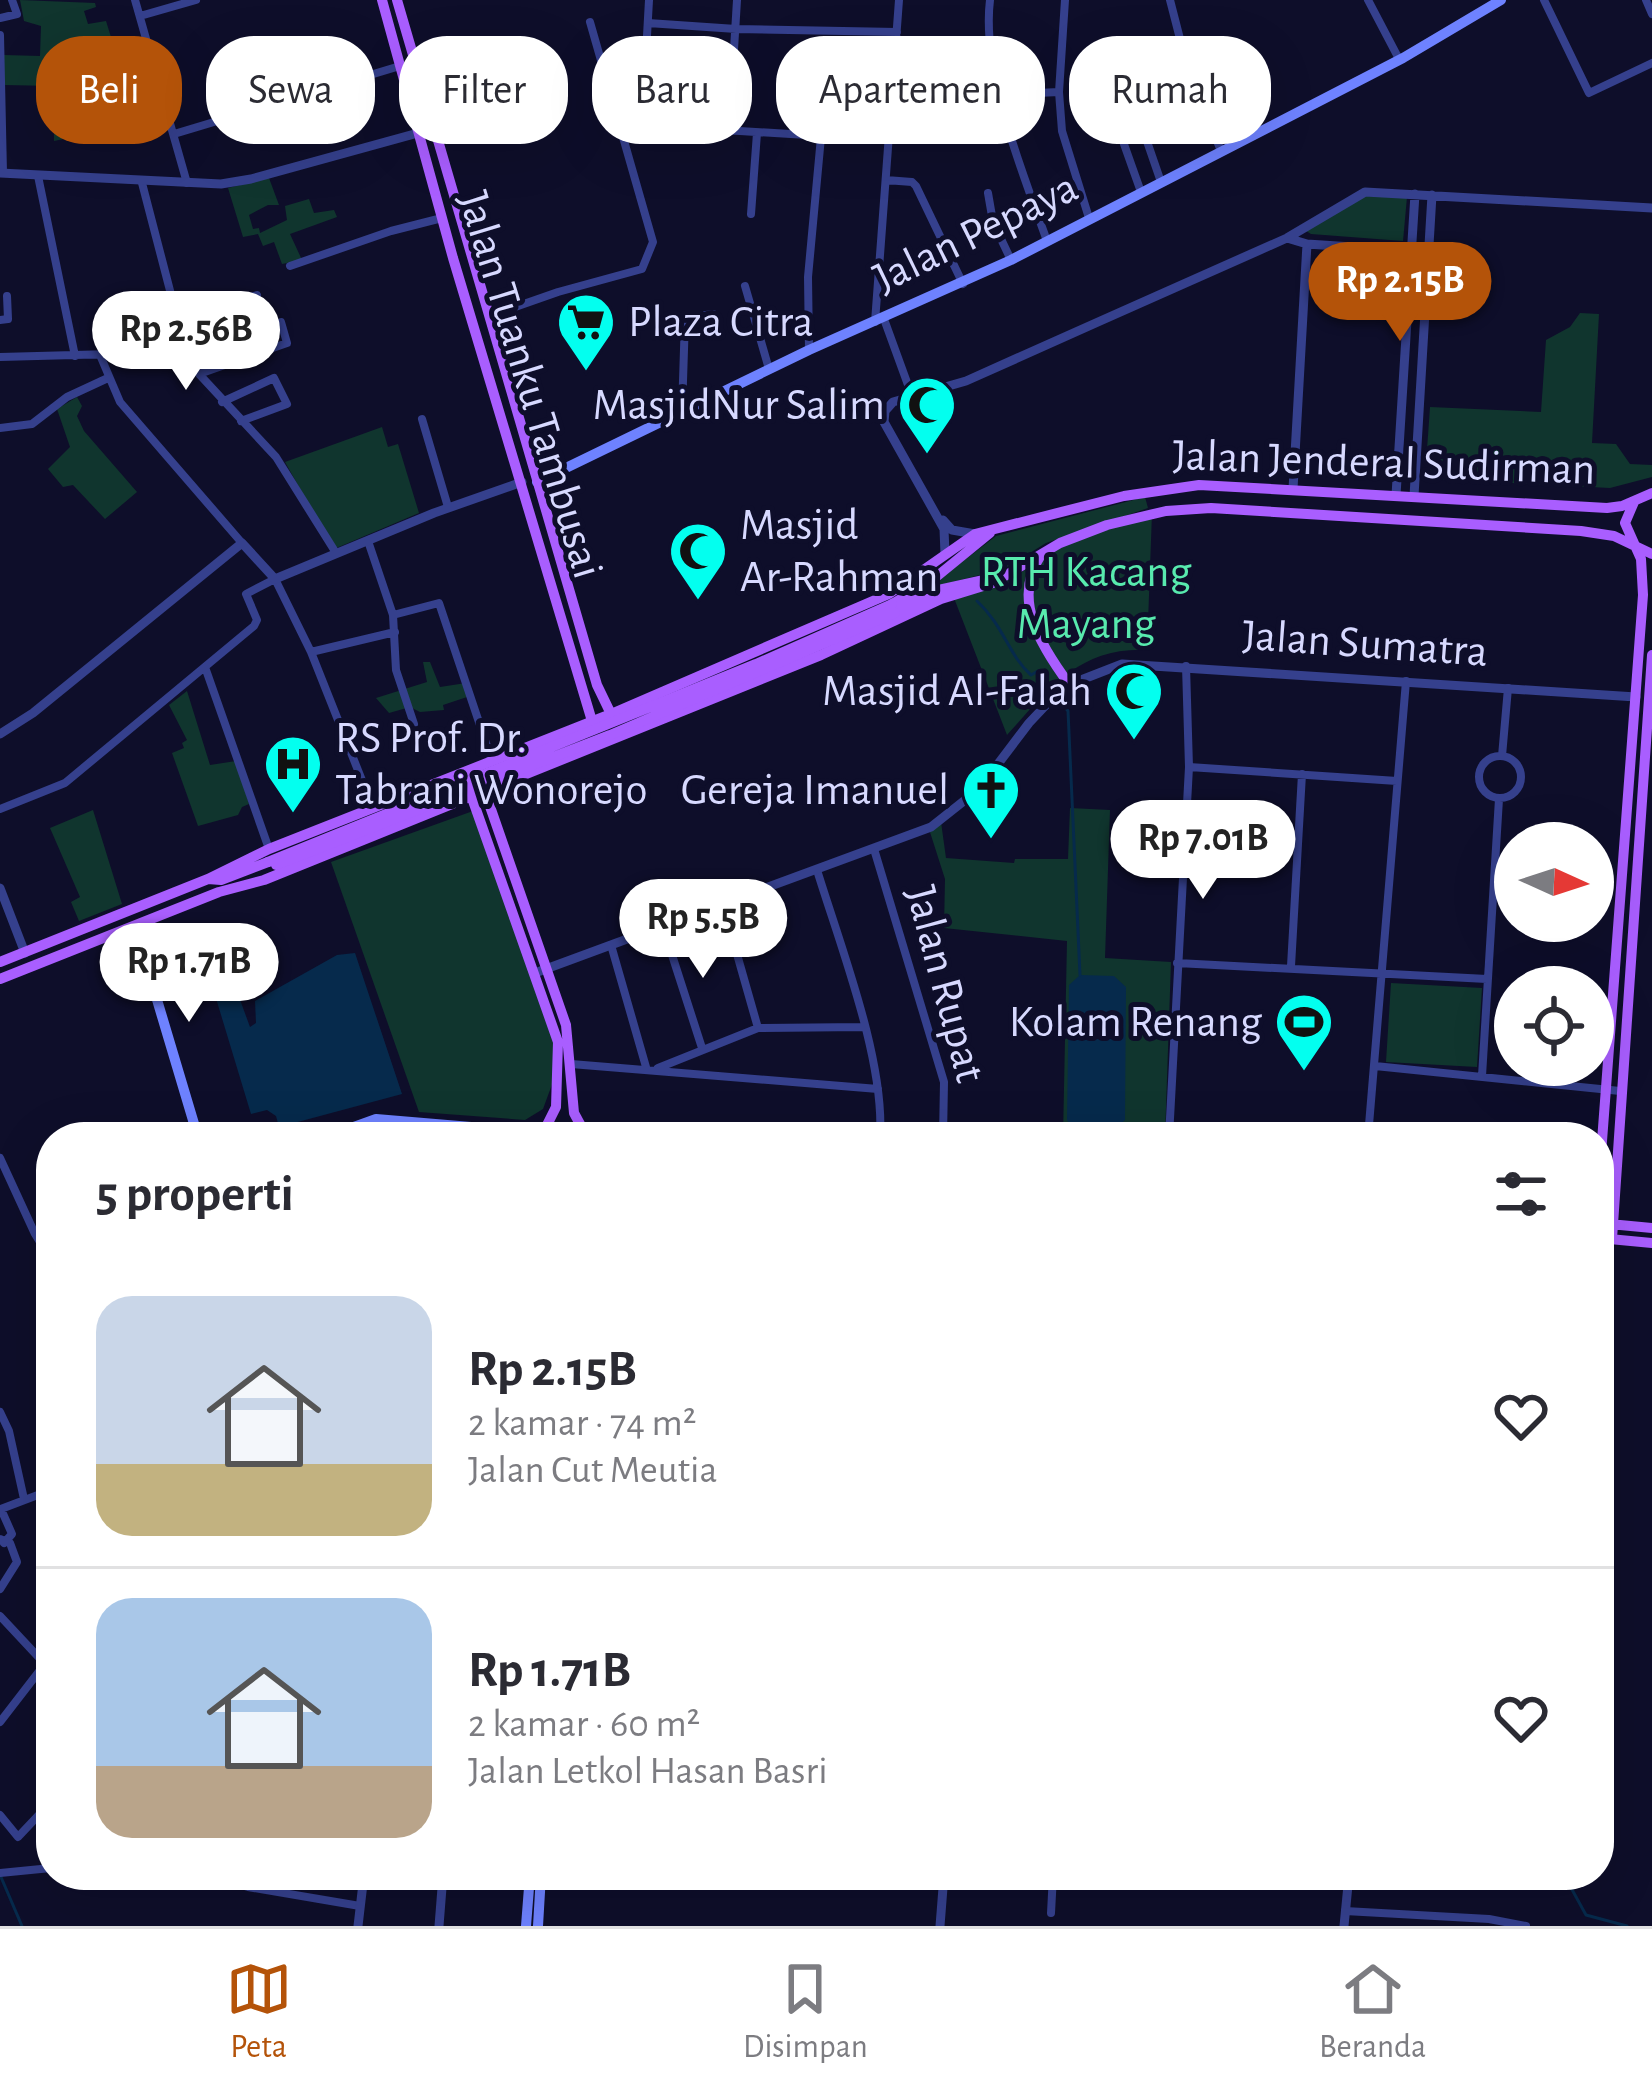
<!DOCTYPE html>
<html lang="id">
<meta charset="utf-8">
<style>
:root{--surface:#fff;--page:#f7f7f7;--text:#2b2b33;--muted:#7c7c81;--line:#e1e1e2;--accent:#b45309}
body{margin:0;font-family:"Alegreya Sans",sans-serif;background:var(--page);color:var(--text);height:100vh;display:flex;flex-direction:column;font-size:45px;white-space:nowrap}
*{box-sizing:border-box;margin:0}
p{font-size:39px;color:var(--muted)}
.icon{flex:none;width:66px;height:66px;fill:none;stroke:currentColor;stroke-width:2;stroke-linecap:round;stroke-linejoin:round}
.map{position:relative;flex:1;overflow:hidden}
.panel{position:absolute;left:36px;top:1122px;width:1578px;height:768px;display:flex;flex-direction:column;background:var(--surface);border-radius:48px;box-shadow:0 12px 48px #0002}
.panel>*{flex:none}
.guide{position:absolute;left:36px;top:36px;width:1581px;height:108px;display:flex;gap:24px}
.needle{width:78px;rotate:93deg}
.fabs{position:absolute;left:1494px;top:822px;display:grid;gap:24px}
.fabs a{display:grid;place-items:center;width:120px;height:120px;border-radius:50%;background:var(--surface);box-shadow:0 12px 48px #0002;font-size:60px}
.price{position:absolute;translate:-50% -102px;padding:0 27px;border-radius:42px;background:#fff;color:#222;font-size:39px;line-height:78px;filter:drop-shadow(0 3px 6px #0008)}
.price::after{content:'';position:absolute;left:50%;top:72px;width:36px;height:27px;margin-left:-18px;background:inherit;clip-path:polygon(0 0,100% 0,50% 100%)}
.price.active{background:var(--accent);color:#fff}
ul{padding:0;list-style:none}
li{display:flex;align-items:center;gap:36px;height:300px;padding:0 60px}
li+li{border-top:3px solid var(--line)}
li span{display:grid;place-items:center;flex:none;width:336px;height:240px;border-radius:36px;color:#555}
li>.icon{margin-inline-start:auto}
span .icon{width:144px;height:144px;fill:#fffc;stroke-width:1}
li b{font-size:51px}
h2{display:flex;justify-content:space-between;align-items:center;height:144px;padding:0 60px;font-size:51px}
.pill{padding:0 42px;border-radius:48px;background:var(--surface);box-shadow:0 12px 48px #0002;font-size:42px;line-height:108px}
.pill.active{background:var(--accent);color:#fff}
.dock{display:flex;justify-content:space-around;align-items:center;height:168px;border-top:3px solid var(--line);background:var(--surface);font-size:33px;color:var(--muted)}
.dock a{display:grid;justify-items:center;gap:6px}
.dock .active{color:var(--accent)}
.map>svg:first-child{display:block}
.green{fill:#10352e}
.water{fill:#062a4c}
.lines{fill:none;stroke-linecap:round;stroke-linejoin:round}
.stream{stroke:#062a4c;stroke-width:3}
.minor{stroke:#35408d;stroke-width:8}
.tertiary{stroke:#35408d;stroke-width:9}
.secondary{stroke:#6e82ff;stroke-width:10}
.primary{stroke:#a95eff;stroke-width:10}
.primary-bridge{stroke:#a95eff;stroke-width:10}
.labels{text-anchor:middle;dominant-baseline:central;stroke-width:10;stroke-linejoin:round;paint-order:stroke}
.street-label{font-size:45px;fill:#d7d9ff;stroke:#0e0e2a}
.poi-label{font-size:45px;fill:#d7d9ff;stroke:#0e0e2a;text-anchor:end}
.park-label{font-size:45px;fill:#58eaae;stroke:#0e0e2a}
</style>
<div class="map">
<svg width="1652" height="1926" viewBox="0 0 1652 1926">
<rect width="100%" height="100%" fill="#0e0e2a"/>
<path class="green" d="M20,0L95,3L96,7L84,11L88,24L106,21L116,53L93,55L96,76L89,77L91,92L125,93L129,109L163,108L165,121L132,122L134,135L118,139L113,110L95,109V115L63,117L64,139L54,141V86L4,85V55L40,56L41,26L24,21Z
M269,178L279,205H268L249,215L253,229L259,228L260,233L287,220L285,206L309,199L314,213L334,210L337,217L290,234L302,260L282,264L274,242L263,246L258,234L243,237L228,188Z
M1365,194L1407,197L1403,241L1311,234L1303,229Z
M1580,313L1599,314L1592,443L1616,444L1630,464L1652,465V477L1610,488L1437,479L1426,464L1430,407L1541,412L1546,340L1570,327Z
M77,397L82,406L77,416L84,431L137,492L105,519L73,485L63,487L48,469L70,447L57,409Z
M382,427L388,447L398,444L419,513L334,549L285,462Z
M1145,497L1148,508L1046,543L1004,569L928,588L996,536Z
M1152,513L1147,650C1079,647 1049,689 1007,735L954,598L1022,572L1063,542Z
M423,662H430L440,687L466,683L470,696L443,705L444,710L420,712L410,707L389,713L376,698L427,682Z
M187,691L210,765L236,761L249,804L242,807L238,815L198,826L172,753L184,748L182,743L187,740L169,705Z
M1070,808L1110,810L1105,958L1171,962L1165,1137H1063L1067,941L944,928L945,879L929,829L941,822L946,858L1014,863L1015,859H1068Z
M93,810L122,904L79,921L71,902L80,897L50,828Z
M473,811L553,1038L554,1079L543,1109L525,1120L419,1112L331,862Z
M1391,983L1482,988L1477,1067L1386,1062Z"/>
<path class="water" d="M212,923L250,1027L256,1023L255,1001L337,955L355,953L402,1094L279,1127L276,1116L267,1110L251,1114L195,929Z
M1080,975L1114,976L1126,987L1125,1120L1111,1133L1076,1134L1067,1120L1069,985Z"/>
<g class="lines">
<path class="stream" d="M977,601C1004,626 1009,656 1031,675L1038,671L1051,689
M1061,702L1068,711L1080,975
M1564,1875L1586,1915L1627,1926
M1,1877L22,1926"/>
<path class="minor" d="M135,0L187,183
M990,0C981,72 1023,173 1047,241
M1065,0L1059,92L1062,131L1089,218
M1170,0L1186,62L1221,151
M1368,0L1399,59
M1544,0L1589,93L1652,63
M1646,0L1652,14
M140,16L196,0
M0,18L17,14L12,0
M648,23L736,29L897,32
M0,35L3,173
M1037,93L1059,92
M1131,95L1161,182
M642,125L649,0
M622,130L642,125L889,140
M1119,130L1141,192
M729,131L737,0
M174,134L400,66
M38,176L75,356
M886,180L912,182L916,186L963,284
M142,183L186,352L199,374L276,457L336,553
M988,193L993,222L1011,260
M751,214L757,133
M290,266L391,231L442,218
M745,286L769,369
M489,316L558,292L642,269L653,242L590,22
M884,319L912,396
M0,320L8,319L7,296
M177,320L257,295
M875,322L899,0
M809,350L808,277L821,137
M100,355L120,402L242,543
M0,357L186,352
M199,374L287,343L281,322
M222,402L274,378L287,404L241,421
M682,412L685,318L713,314
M422,419L448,507
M0,428L32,424L67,397L108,378
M368,541L393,615L396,670L414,724
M393,615L439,603L492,761
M311,652L395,632
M205,667L269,849
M1479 777a21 21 0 1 1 42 0a21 21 0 1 1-42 0Z
M1502,756L1508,688
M1189,767L1397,781
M0,809L65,783L254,626L257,620L246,594L275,579L311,652L373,808
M874,849L944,1082L943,1137
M817,870C840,945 885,1060 880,1137
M723,905L758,1028
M663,927L702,1048
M611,945L646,1067
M1177,963L1487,979
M1291,966L1302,774
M571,1064L878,1089
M1375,1066L1620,1091
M658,1068L758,1028L863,1027
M1482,1076L1499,799
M107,1127L110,1137
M1169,1137L1189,767L1186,666
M1368,1137L1406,681
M0,1158L35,1234L51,1228
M35,1234L51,1260
M0,1412L9,1431L24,1499
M0,1539L10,1543L17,1562L0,1589
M4,1543L12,1534L1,1509L51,1490
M0,1616L44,1663
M0,1722L51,1656
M0,1815L18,1837L51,1802
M0,1873L51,1868
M196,1875C212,1885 230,1882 248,1887L360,1906
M1345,1911L1489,1919L1526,1926
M1051,1913L1053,1875"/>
<path class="tertiary" d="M0,173L221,184L251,179L418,133
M1287,238L1307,244L1428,252
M1293,489L1307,244
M1396,495L1415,194
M1414,496L1432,195
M943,520L952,530L975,534
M945,554L944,529L884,422L885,411L893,402L966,381L1098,322L1287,238L1365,192L1652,208
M0,734L33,713L242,543L275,579L434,513L522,482
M0,888L25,953
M535,973L931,827L979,789L1029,723L1063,687L1122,664L1636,697
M358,1926L364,1875
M439,1926L443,1875
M940,1926L944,1875
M1344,1926L1349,1875"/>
<path class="secondary" d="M537,482L809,350L1011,260L1403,58L1501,0
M135,926L198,1137
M350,1129L375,1137
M326,1137L376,1119L530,1132L546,1127
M526,1926L530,1875
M538,1926L541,1875"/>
<path class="primary" d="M382,0L453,258L592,721
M397,0L597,685L611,714
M1041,555C1011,599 1041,646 1069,684
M892,604L930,582L990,533
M895,613L934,591L993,578
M489,788L485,792L566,1025L574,1113L587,1137
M472,798L558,1042L556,1107L546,1127
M208,879L221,880L268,862
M0,962L208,879L269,849L611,714L889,594L975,534L1124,496L1199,485L1607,508L1622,506L1652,493
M0,979L219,892L264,880L821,655L941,599L993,583L1060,543L1107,525L1166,511L1211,508L1581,531L1614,536L1652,554
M1599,1181L1643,595L1641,559L1625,523L1634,502
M1599,1223L1652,1228
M1599,1238L1652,1243
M1612,1239L1652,655"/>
<path class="primary-bridge" d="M268,862L756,664L892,604
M276,865L610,735L895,613"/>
</g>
<defs>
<symbol id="supermarket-pin" viewBox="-11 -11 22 30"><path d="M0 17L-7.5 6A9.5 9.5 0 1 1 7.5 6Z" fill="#03ffef" stroke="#0e0e2a"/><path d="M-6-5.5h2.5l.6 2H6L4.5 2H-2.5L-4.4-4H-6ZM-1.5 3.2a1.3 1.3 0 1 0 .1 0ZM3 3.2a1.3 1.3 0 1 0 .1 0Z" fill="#111"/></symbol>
<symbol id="mosque-pin" viewBox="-11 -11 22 30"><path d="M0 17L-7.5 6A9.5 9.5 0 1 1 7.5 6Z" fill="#03ffef" stroke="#0e0e2a"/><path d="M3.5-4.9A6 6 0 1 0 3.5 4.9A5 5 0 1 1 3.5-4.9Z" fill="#111"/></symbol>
<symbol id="hospital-pin" viewBox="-11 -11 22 30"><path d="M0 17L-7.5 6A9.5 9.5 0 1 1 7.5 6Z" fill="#03ffef" stroke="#0e0e2a"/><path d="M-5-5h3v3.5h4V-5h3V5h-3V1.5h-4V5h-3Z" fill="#111"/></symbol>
<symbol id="church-pin" viewBox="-11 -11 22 30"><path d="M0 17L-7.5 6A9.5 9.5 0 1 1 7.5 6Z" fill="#03ffef" stroke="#0e0e2a"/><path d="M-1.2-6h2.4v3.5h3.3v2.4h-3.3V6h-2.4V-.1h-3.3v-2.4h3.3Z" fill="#111"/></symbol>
<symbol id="stadium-pin" viewBox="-11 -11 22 30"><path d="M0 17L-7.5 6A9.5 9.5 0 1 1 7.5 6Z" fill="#03ffef" stroke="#0e0e2a"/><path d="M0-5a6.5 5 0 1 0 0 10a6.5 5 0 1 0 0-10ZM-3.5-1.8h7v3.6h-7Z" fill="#111"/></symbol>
</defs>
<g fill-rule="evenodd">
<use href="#supermarket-pin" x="553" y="289" width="66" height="90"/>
<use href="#mosque-pin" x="894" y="372" width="66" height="90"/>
<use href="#mosque-pin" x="665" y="518" width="66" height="90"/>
<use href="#mosque-pin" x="1101" y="658" width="66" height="90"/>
<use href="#hospital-pin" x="260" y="731" width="66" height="90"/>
<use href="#church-pin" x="958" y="757" width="66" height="90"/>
<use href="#stadium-pin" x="1271" y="989" width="66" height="90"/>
</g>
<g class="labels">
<g class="street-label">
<text transform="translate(976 233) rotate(-26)">Jalan Pepaya</text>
<text transform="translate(530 385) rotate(73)">Jalan Tuanku Tambusai</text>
<text transform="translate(1384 463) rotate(2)">Jalan Jenderal Sudirman</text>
<text transform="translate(1365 644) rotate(4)">Jalan Sumatra</text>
<text transform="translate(945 984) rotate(75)">Jalan Rupat</text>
</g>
<g class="poi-label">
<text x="628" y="322" text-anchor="start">Plaza Citra</text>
<text x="885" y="405">MasjidNur Salim</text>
<text x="740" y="525" text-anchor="start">Masjid<tspan x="740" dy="52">Ar-Rahman</tspan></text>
<text x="1092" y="691">Masjid Al-Falah</text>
<text x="335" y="738" text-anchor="start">RS Prof. Dr.<tspan x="335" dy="52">Tabrani Wonorejo</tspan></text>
<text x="949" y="790">Gereja Imanuel</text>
<text x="1262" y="1022">Kolam Renang</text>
</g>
<g class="park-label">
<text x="1086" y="572">RTH Kacang<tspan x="1086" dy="52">Mayang</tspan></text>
</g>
</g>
</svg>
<div class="fabs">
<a><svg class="needle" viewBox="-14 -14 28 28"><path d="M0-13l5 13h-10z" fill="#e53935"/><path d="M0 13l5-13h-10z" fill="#7c7c81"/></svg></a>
<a><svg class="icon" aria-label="locate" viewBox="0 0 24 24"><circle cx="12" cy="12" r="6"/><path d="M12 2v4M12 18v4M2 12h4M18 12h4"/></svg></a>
</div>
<b class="price active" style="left:1400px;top:344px">Rp 2.15B</b>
<b class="price" style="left:186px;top:393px">Rp 2.56B</b>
<b class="price" style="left:1203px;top:902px">Rp 7.01B</b>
<b class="price" style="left:703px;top:981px">Rp 5.5B</b>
<b class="price" style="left:189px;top:1025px">Rp 1.71B</b>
<div class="guide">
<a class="pill active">Beli</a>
<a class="pill">Sewa</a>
<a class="pill">Filter</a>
<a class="pill">Baru</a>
<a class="pill">Apartemen</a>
<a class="pill">Rumah</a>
</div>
<section class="panel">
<h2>5 properti<svg class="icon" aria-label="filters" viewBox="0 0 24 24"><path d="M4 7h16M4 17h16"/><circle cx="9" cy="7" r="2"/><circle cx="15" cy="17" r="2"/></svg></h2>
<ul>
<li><span style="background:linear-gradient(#c9d6e8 70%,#c2b280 0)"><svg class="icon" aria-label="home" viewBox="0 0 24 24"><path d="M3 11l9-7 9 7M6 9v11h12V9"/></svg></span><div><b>Rp 2.15B</b><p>2 kamar · 74 m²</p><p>Jalan Cut Meutia</p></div><svg class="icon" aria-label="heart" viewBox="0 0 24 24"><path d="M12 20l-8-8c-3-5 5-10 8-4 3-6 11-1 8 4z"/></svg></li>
<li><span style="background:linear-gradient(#a9c7e8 70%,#b9a48a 0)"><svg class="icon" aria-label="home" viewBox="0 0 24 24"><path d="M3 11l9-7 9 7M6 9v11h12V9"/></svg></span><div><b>Rp 1.71B</b><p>2 kamar · 60 m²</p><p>Jalan Letkol Hasan Basri</p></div><svg class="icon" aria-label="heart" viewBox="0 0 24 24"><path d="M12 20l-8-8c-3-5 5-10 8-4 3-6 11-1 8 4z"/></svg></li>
</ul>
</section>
</div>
<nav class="dock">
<a class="active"><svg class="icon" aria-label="map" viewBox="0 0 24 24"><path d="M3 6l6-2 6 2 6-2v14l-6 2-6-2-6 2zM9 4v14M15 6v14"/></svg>Peta</a>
<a><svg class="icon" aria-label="saved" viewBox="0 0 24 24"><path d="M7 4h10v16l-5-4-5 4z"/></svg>Disimpan</a>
<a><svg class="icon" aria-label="home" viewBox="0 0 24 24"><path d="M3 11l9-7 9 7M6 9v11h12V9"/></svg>Beranda</a>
</nav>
